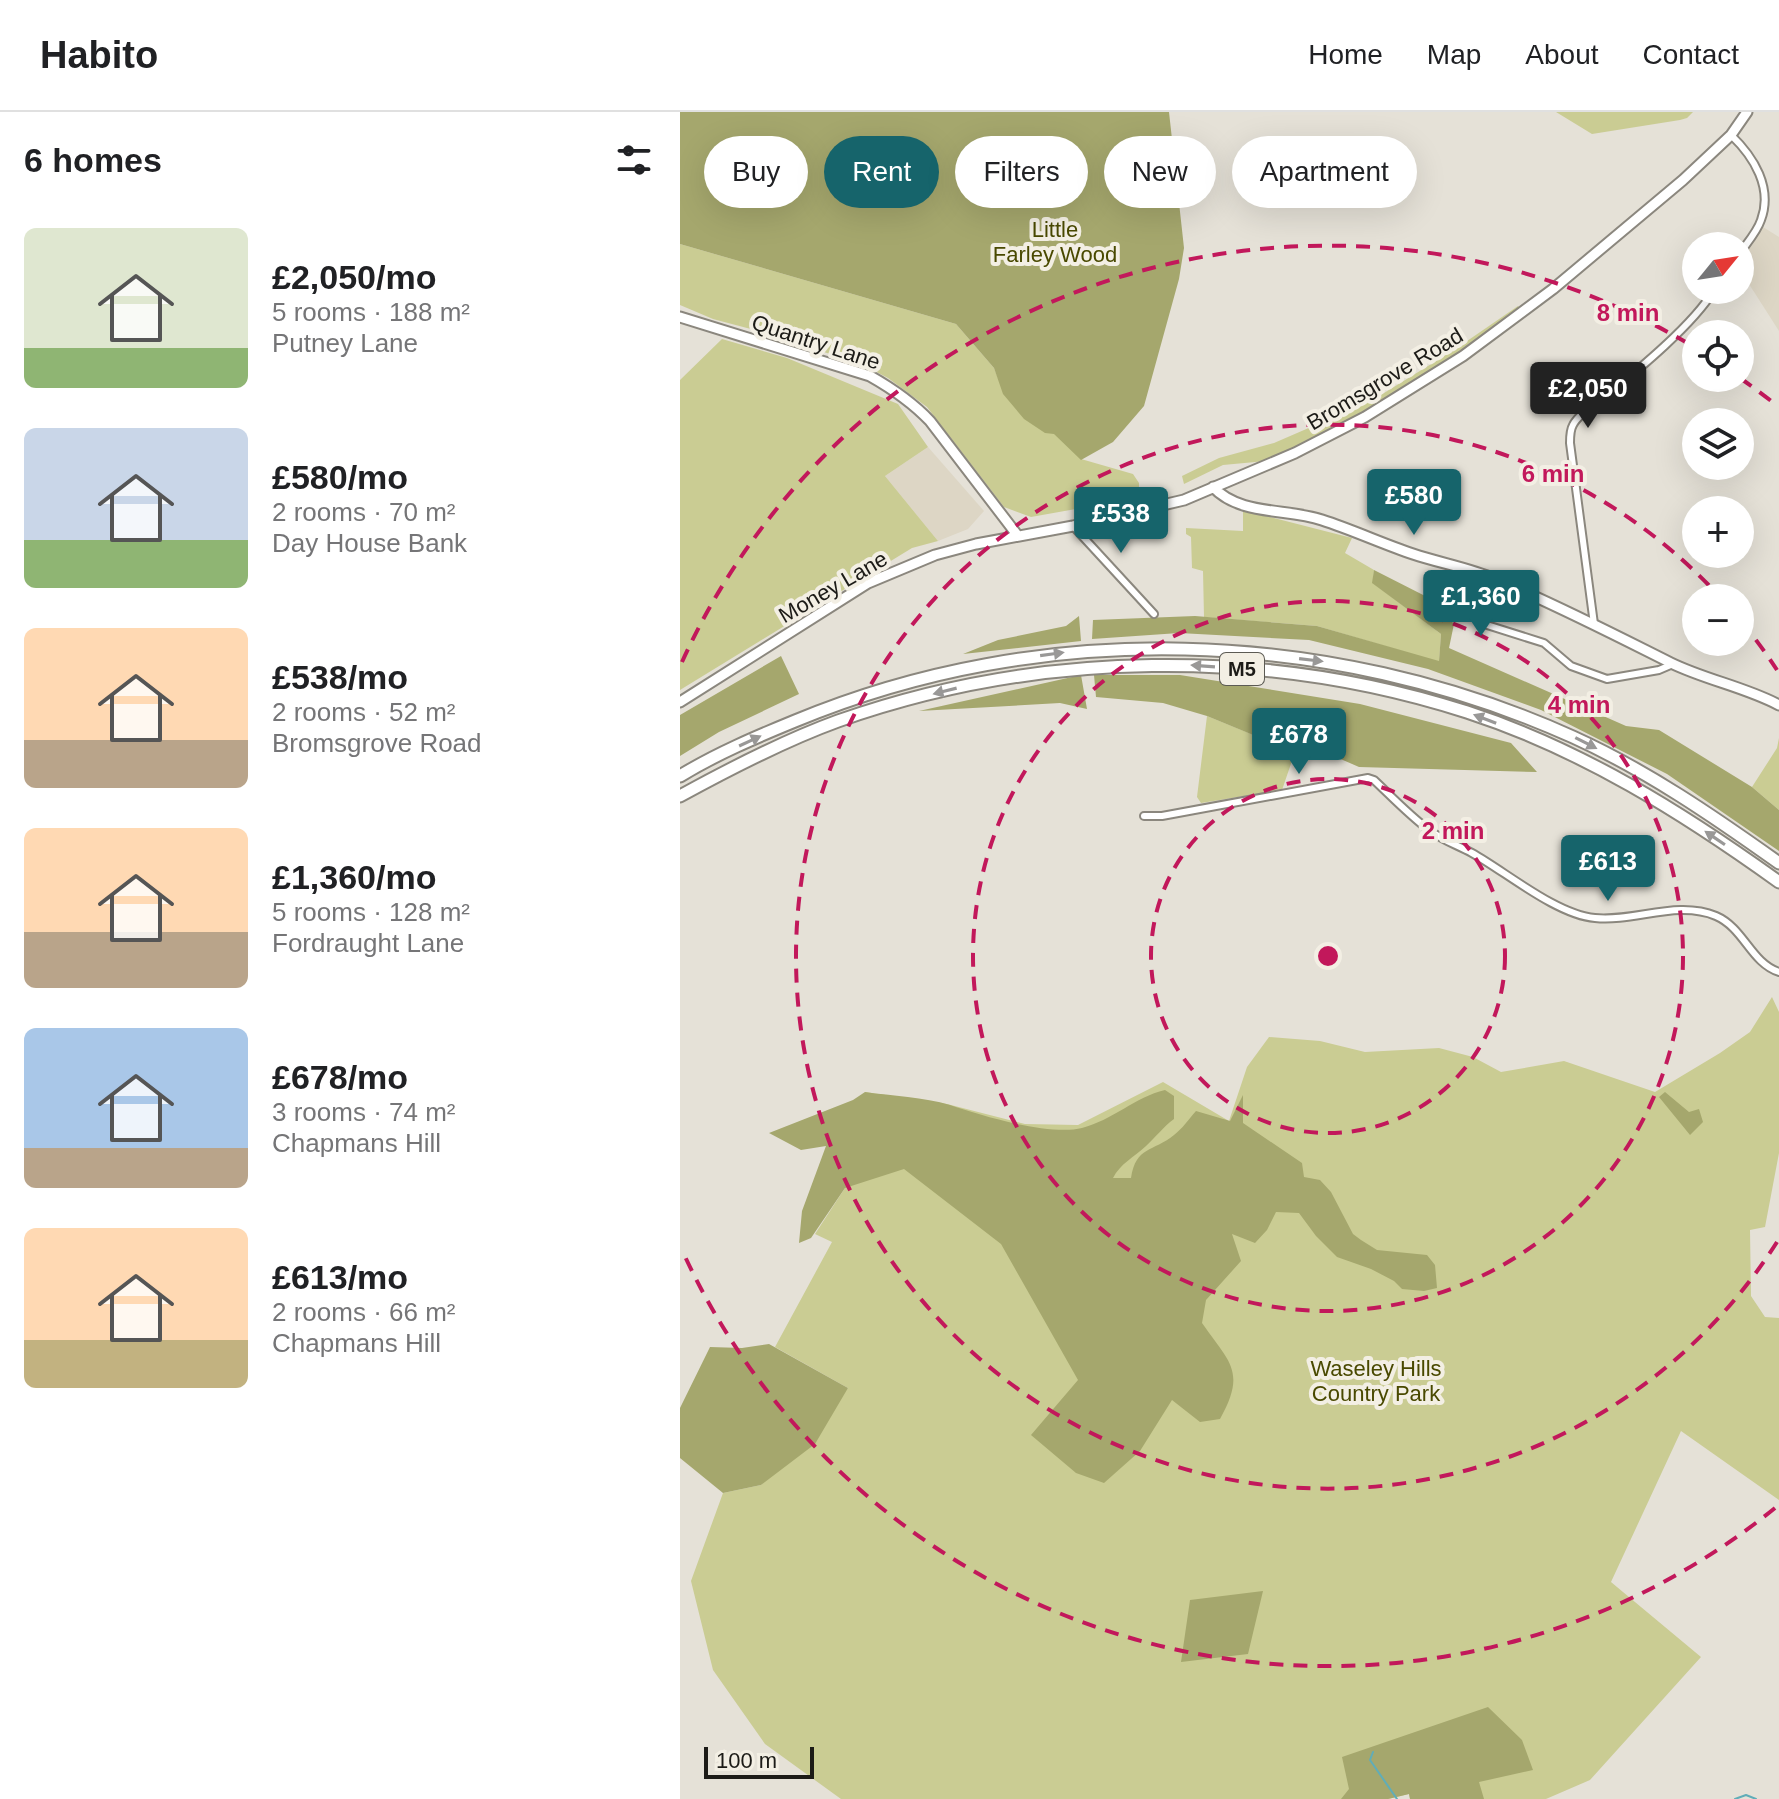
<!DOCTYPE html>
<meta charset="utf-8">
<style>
:root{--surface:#fff;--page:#f2f2f2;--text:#202124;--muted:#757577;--line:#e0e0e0;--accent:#16646b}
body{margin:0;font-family:Arial,sans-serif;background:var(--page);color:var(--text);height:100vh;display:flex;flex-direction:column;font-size:30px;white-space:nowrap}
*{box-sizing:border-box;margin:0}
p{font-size:26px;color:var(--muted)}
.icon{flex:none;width:44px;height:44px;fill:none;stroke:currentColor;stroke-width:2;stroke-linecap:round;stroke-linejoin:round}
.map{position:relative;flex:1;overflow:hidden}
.panel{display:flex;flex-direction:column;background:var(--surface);width:680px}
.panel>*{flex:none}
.top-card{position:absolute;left:24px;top:24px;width:760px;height:72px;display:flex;gap:16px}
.needle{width:52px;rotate:60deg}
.buttons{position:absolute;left:1002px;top:120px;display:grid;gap:16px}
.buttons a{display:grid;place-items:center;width:72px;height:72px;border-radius:50%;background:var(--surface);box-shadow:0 8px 32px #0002;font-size:40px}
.scale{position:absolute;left:24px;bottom:20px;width:110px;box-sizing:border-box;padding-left:8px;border:4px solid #1c1b17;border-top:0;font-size:22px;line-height:28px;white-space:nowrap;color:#1c1b17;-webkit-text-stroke:6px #f3efe4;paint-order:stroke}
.price{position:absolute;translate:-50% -68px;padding:0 18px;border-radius:8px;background:var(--accent);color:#fff;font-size:26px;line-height:52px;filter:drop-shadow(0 2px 4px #0008)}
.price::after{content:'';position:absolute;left:50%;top:48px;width:24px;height:18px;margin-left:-12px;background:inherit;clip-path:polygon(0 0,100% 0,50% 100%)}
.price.selected{background:#222;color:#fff}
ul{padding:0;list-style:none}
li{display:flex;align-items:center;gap:24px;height:200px;padding:0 24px}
li span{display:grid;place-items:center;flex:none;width:224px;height:160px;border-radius:12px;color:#555}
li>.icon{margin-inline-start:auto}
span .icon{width:96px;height:96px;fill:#fffc;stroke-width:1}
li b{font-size:34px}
h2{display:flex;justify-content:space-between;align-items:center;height:96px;padding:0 24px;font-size:34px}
.pill{padding:0 28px;border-radius:36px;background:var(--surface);box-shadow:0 8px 32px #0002;font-size:28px;line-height:72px}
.pill.selected{background:var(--accent);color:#fff}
header{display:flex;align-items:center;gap:48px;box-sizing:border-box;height:112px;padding:0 40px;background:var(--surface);border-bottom:2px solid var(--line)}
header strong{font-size:38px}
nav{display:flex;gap:44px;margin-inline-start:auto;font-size:28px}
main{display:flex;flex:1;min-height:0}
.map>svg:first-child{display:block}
.built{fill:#ddd6c5}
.green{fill:#cacc93}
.forest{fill:#a5a76d}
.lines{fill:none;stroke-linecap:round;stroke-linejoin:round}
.stream{stroke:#60adb8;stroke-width:2}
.street-casing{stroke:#8b877e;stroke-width:10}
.secondary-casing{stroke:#8b877e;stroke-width:13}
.highway-casing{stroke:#8b877e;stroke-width:15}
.street{stroke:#fff;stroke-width:6}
.secondary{stroke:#fff;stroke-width:9}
.highway{stroke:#fff;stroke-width:11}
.oneway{fill:#999897}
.ring{fill:none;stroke:#c2185b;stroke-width:4;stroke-dasharray:14 10}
.labels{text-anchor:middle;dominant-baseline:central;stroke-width:8;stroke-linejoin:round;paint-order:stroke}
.shield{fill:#f3efe4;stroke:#5c5b54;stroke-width:2}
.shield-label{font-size:20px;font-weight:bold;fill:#1c1b17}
.park-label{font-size:22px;fill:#494900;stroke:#f3efe4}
.street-label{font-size:22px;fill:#1c1b17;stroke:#f3efe4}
.centre{fill:#c2185b;stroke:#f3efe4;stroke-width:4}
.ring-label{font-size:24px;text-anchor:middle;font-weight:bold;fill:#c2185b;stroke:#f3efe4;stroke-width:8;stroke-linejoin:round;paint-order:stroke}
</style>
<header>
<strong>Habito</strong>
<nav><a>Home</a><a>Map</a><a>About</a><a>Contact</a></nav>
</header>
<main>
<section class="panel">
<h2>6 homes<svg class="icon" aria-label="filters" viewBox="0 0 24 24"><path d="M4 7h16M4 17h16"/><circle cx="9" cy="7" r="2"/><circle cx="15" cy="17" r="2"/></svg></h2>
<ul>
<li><span style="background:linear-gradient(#dfe7d0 75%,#8fb573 0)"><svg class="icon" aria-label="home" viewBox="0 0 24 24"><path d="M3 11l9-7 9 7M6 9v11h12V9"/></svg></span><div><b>£2,050/mo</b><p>5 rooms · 188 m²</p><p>Putney Lane</p></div></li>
<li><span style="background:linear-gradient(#c9d6e8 70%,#8fb573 0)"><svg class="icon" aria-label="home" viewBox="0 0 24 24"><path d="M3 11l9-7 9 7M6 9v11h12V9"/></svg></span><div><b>£580/mo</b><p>2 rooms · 70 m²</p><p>Day House Bank</p></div></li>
<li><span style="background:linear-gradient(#ffd9b3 70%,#b9a48a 0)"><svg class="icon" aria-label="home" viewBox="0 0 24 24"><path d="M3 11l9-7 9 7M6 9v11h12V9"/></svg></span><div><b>£538/mo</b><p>2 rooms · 52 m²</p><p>Bromsgrove Road</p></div></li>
<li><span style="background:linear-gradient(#ffd9b3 65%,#b9a48a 0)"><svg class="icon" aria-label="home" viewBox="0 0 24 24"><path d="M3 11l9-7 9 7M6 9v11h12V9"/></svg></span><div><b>£1,360/mo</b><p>5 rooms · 128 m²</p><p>Fordraught Lane</p></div></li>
<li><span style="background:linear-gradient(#a9c7e8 75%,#b9a48a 0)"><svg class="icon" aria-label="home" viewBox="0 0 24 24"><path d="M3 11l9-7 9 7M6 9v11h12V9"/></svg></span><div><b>£678/mo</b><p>3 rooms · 74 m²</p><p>Chapmans Hill</p></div></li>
<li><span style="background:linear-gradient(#ffd9b3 70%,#c2b280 0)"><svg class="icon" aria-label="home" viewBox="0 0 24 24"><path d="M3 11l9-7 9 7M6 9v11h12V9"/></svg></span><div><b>£613/mo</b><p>2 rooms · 66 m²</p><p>Chapmans Hill</p></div></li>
</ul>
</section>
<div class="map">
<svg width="1099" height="1687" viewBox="0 0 1099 1687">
<rect width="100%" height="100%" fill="#e5e1d7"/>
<path class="built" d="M1083,115L1099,125V219L1060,158V145Z
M248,335L304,399L288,417L258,429L205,364Z"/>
<path class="green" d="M876,0H1013L1007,6L1000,8L912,22Z
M0,132L276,212L314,256L318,266L401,347L453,362L459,371V378L446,388L351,405L324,395L247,295L208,266L183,253L90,222L33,207L0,193Z
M838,194L840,197L780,241L683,301L586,349L543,353L504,372L502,364L539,346L594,331L691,289L774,238Z
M42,227L107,246L218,292L248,335L205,364L258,429L232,436L0,578V268Z
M563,398L672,426L665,441L694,458L693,471L761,522L759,550L637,514L524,505L523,459L512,456L511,425L506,422V416L563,419Z
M527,604L615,640L602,678L521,691L517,685Z
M1099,626V698L1072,675L1097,636Z
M1092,885L1099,900V1041L1085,1115L1070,1118L1071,1184L1085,1205L1099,1206V1388L1001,1319L931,1470L1021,1545L910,1668L866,1687H730L729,1682L708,1687H161L85,1632L33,1558L11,1469L43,1381L81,1373L168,1276L95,1235L152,1130L135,1122L165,1076L185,980L267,992L345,1012L398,1013L483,970L549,1009L567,955L589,925L640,929L685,940L759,936L793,945L821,960L884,949L975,980L1040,941L1070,920Z"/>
<path class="forest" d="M0,0H489L504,136L499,167L464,294L433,330L401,348L374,322L365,321L344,307L323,282L314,256L276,212L0,132Z
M694,458L753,488L774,512L769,536L946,614L979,618L1072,675L1099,698V739L987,662L861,598L748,557L629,528L499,521L412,527L413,508L515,504L637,514L759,549L761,522L692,471Z
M399,504L401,529L283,542L318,528L386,514Z
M101,544L119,582L39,620L0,644V603Z
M401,563L407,597L380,591L239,599Z
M414,563H500L680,592L831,631L857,660L679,655L610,625L602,635L527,604L483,591L416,585Z
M485,978L494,984V1007C483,1015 476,1025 466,1034C454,1045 440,1052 433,1066H451C456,1034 473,1040 494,1023C502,1017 509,1007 516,999L550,1009L563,983V1011L622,1051L624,1065L640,1068L651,1080L673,1122L681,1128L697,1138L747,1143L755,1153L757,1176L744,1179L722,1177L714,1169L691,1157L657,1145L636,1124L619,1101L596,1100L587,1118L575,1131L552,1122L561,1149L526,1188L522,1211C549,1250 567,1259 540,1307L520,1310L492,1288L460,1339L424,1371L396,1361L351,1323L398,1268L321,1132L224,1057L165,1076L131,1126L119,1131L122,1099L146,1034L121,1038L89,1021L173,988L185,980C212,984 244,985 270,993C302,1004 370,1024 402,1016C433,1008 455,985 485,978Z
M985,980L1009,1000L1019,997L1023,1010L1010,1023L979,985Z
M89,1232L168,1276L135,1332L81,1373L43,1381L0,1346V1296L30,1235L62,1236Z
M583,1479L568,1542L501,1550L510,1488Z
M808,1595L842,1628L853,1658L799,1670L804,1687H730L729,1682L708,1687H661L669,1677L662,1645Z"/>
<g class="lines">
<path class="stream" d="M693,1640L690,1648L717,1687
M1055,1687L1066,1683L1076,1687"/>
<defs>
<path id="street" d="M1051,23C1074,45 1093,76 1081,108C1077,120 1067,131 1060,141
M393,414L474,502
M812,466L805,497L807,513L864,531L891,554L927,567L979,558L993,552
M914,512L890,331C890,326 890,318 893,313C899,301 916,292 926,284C958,258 1014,212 1034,178
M464,704H482L688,666L694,668C712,685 729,703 749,718C762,728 777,733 792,741C826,760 877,803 915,806C955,810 997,788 1036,804C1064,816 1071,851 1099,860"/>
<path id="secondary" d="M0,205L190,264C213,277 232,290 250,309L338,424
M533,375C560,404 607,396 642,408C673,418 703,432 733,442C760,451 789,456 815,467C875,492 933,522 991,551C1026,568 1065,575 1099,593
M0,590L188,471L255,443L296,432L393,414L504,388L615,341L685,305L783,244L873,177L1003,68L1051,23L1067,0"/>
<path id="highway" d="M0,664C36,642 76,625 115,609C362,506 649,515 893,625C966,658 1033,704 1099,751
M0,684C51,656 103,629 158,609C359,538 585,535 787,600C901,637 1003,701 1099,770"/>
</defs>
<use href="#street" class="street-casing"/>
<use href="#secondary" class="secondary-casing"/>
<use href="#highway" class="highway-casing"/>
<use href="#street" class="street"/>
<use href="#secondary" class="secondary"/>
<use href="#highway" class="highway"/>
</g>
<defs><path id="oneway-solid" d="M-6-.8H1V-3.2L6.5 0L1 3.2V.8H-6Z" transform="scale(2)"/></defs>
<g class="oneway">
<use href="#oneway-solid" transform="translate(372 542) rotate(-8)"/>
<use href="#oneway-solid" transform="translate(631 548) rotate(7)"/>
<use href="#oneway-solid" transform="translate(523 554) rotate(-176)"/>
<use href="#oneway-solid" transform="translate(265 579) rotate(166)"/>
<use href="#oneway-solid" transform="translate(805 607) rotate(-159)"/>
<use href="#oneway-solid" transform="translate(70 629) rotate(-25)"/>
<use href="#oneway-solid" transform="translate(906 631) rotate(27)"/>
<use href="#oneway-solid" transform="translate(1035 726) rotate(-146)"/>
</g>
<g class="ring">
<circle cx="648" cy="844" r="177"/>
<circle cx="648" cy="844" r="355"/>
<path d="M1097 1130A532 532 0 1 1 1040 485M1061 509A532 532 0 0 1 1097 558"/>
<path d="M1095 1396A710 710 0 0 1 2 1138M2 550A710 710 0 0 1 1014 235M1060 266A710 710 0 0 1 1095 292"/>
</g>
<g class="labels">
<rect class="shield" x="540" y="541" width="44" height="32" rx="6"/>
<g class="shield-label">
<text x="562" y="557">M5</text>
</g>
<g class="park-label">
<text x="375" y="117">Little<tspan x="375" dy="25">Farley Wood</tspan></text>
<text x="696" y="1256">Waseley Hills<tspan x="696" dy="25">Country Park</tspan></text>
</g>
<g class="street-label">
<text transform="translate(136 230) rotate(18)">Quantry Lane</text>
<text transform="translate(705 267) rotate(-31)">Bromsgrove Road</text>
<text transform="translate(153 475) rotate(-30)">Money Lane</text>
</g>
</g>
<circle cx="648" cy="844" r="12" class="centre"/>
<g class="ring-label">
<text x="948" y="209">8 min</text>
<text x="873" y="370">6 min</text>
<text x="899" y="601">4 min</text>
<text x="773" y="727">2 min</text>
</g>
</svg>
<div class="buttons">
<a><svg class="needle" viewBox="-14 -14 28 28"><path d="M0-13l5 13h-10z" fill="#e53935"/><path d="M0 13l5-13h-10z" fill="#757577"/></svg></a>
<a><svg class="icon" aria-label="locate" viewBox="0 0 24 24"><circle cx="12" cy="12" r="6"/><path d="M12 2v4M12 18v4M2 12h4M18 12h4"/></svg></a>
<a><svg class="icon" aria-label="layers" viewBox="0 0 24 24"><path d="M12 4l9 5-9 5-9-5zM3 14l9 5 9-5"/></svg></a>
<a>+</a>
<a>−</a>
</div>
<div class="scale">100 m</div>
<b class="price selected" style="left:908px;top:318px">£2,050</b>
<b class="price" style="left:734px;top:425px">£580</b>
<b class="price" style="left:441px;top:443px">£538</b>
<b class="price" style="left:801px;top:526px">£1,360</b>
<b class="price" style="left:619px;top:664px">£678</b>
<b class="price" style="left:928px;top:791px">£613</b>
<div class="top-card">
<a class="pill">Buy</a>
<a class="pill selected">Rent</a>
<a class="pill">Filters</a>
<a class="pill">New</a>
<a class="pill">Apartment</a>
</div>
</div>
</main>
